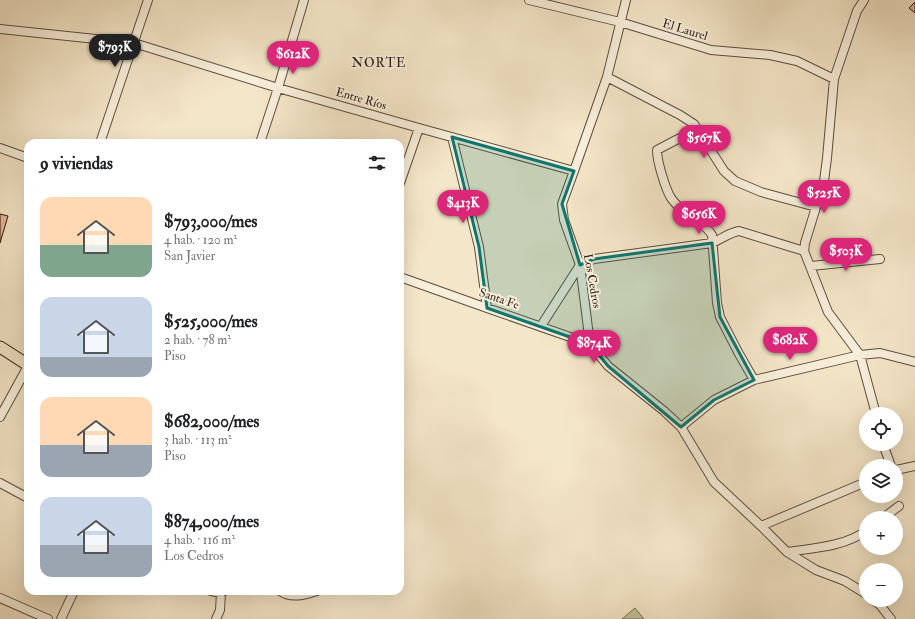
<!DOCTYPE html>
<html lang="es">
<meta charset="utf-8">
<style>
:root{--surface:#fff;--page:#f6f6f6;--text:#202124;--muted:#757577;--accent:#db2777}
body{margin:0;font-family:"IM FELL Double Pica",serif;background:var(--page);color:var(--text);height:100vh;display:flex;flex-direction:column;font-size:15px;white-space:nowrap}
*{box-sizing:border-box;margin:0}
p{font-size:13px;color:var(--muted)}
.icon{flex:none;width:22px;height:22px;fill:none;stroke:currentColor;stroke-width:2;stroke-linecap:round;stroke-linejoin:round}
.map{position:relative;flex:1;overflow:hidden}
.details{position:absolute;left:24px;top:139px;width:380px;height:456px;display:flex;flex-direction:column;background:var(--surface);border-radius:12px;box-shadow:0 4px 16px #0002}
.details>*{flex:none}
.tools{position:absolute;left:859px;top:407px;display:grid;gap:8px}
.tools a{display:grid;place-items:center;width:44px;height:44px;border-radius:50%;background:var(--surface);box-shadow:0 4px 16px #0002;font-size:20px}
.price{position:absolute;translate:-50% -34px;padding:0 9px;border-radius:14px;background:var(--accent);color:#fff;font-size:13px;line-height:26px;filter:drop-shadow(0 1px 2px #0008)}
.price::after{content:'';position:absolute;left:50%;top:24px;width:12px;height:9px;margin-left:-6px;background:inherit;clip-path:polygon(0 0,100% 0,50% 100%)}
.price.current{background:#222;color:#fff}
ul{padding:0;list-style:none}
li{display:flex;align-items:center;gap:12px;height:100px;padding:0 16px}
li span{display:grid;place-items:center;flex:none;width:112px;height:80px;border-radius:12px;color:#555}
li>.icon{margin-inline-start:auto}
span .icon{width:48px;height:48px;fill:#fffc;stroke-width:1}
li b{font-size:17px}
h2{display:flex;justify-content:space-between;align-items:center;height:48px;padding:0 16px;font-size:17px}
.map>svg:first-child{display:block}
.green{fill:#bfc493;stroke:#746f52}
.building{fill:#e7b793;stroke:#2a1a12}
.lines{fill:none;stroke-linecap:round;stroke-linejoin:round}
.minor-casing{stroke:#5c4d40;stroke-width:10}
.major-casing{stroke:#2a1a12;stroke-width:13}
.minor{stroke:#f8efdb;stroke-width:8}
.major{stroke:#f4e6c8;stroke-width:11}
.marked{fill:#0f766e;fill-opacity:0.2;stroke:#0f766e;stroke-width:3;stroke-linejoin:round}
.labels{text-anchor:middle;dominant-baseline:central;stroke-width:4;stroke-linejoin:round;paint-order:stroke}
.street-label{font-size:12px;fill:#2a1a12;stroke:#f8efdb}
.neighbourhood-label{font-size:13px;letter-spacing:1px;fill:#2a1a12;stroke:#f8efdb}
</style>
<div class="map">
<svg width="915" height="619" viewBox="0 0 915 619">
<rect width="100%" height="100%" fill="#f4e6c8"/>
<filter id="stains"><feTurbulence type="fractalNoise" baseFrequency=".005" numOctaves="4"/><feColorMatrix values="0 0 0 0 .2 0 0 0 0 .09 0 0 0 0 .02 0 0 0 .5 -.17"/></filter>
<radialGradient id="worn" r=".72"><stop offset=".6" stop-color="#630" stop-opacity="0"/><stop offset="1" stop-color="#630" stop-opacity=".3"/></radialGradient>
<path class="green" d="M635,608L644,619H622Z"/>
<path class="building" d="M915,2V13L909,8Z
M0,214L8,216L0,243Z"/>
<g class="lines">
<defs>
<path id="minor" d="M529,0L620,22L711,50L770,55L797,61L834,79
M626,0L607,77L574,171L562,204L564,220L580,265L590,344L608,366L664,411L681,427L714,482L761,526L787,552L816,570L845,581L866,594
M864,0L857,11L834,79L827,158L824,181L805,243L804,251L828,312L860,355L876,414
M0,29L134,43L278,88L419,128L574,171
M607,77L680,115L694,124L724,171L735,181L761,192L816,207
M697,129L657,150C657,161 665,188 671,198C676,205 684,212 691,217C699,224 706,225 712,235L717,303L720,317L738,352L754,380
M452,137L479,247L487,308
M100,143L148,0
M260,143L278,88L304,0
M0,148L28,158
M400,183L419,128
M811,266L880,259
M400,277L487,308L590,344
M541,326L580,265L594,259L712,243C722,239 728,233 739,231L804,251
M0,417L28,366
M681,427L714,400L754,380L860,355L880,353L915,362
M883,444L891,466
M896,470L915,466
M0,483L28,498
M883,518L899,506
M761,526L866,482
M787,552C814,548 843,547 866,531
M211,591L221,593L224,591
M280,591C291,599 305,595 317,591
M0,598L48,619
M873,600L880,605L891,619
M61,619L74,591
M216,619L220,610L221,593"/>
<path id="major" d="M0,347L28,365"/>
</defs>
<use href="#minor" class="minor-casing"/>
<use href="#major" class="major-casing"/>
<use href="#minor" class="minor"/>
<use href="#major" class="major"/>
</g>
<path class="marked" d="M452,137L574,171L562,204L580,265L594,259L712,243L720,317L754,380L714,400L681,427L608,366L590,344L487,308L479,247Z"/>
<g class="labels">
<g class="street-label">
<text transform="translate(685 30) rotate(17)">El Laurel</text>
<text transform="translate(361 99) rotate(16)">Entre Ríos</text>
<text transform="translate(592 281) rotate(80)">Los Cedros</text>
<text transform="translate(499 299) rotate(19)">Santa Fe</text>
</g>
<g class="neighbourhood-label">
<text x="379" y="63">NORTE</text>
</g>
</g>
<rect width="100%" height="100%" filter="url(#stains)"/>
<rect width="100%" height="100%" fill="url(#worn)"/>
</svg>
<div class="tools">
<a><svg class="icon" aria-label="locate" viewBox="0 0 24 24"><circle cx="12" cy="12" r="6"/><path d="M12 2v4M12 18v4M2 12h4M18 12h4"/></svg></a>
<a><svg class="icon" aria-label="layers" viewBox="0 0 24 24"><path d="M12 4l9 5-9 5-9-5zM3 14l9 5 9-5"/></svg></a>
<a>+</a>
<a>−</a>
</div>
<b class="price current" style="left:115px;top:68px">$793K</b>
<b class="price" style="left:293px;top:75px">$612K</b>
<b class="price" style="left:704px;top:159px">$567K</b>
<b class="price" style="left:824px;top:214px">$525K</b>
<b class="price" style="left:463px;top:224px">$413K</b>
<b class="price" style="left:699px;top:235px">$656K</b>
<b class="price" style="left:846px;top:272px">$503K</b>
<b class="price" style="left:790px;top:361px">$682K</b>
<b class="price" style="left:594px;top:364px">$874K</b>
<section class="details">
<h2>9 viviendas<svg class="icon" aria-label="filters" viewBox="0 0 24 24"><path d="M4 7h16M4 17h16"/><circle cx="9" cy="7" r="2"/><circle cx="15" cy="17" r="2"/></svg></h2>
<ul>
<li><span style="background:linear-gradient(#ffd9b3 60%,#7fa58c 0)"><svg class="icon" aria-label="home" viewBox="0 0 24 24"><path d="M3 11l9-7 9 7M6 9v11h12V9"/></svg></span><div><b>$793,000/mes</b><p>4 hab. · 120 m²</p><p>San Javier</p></div></li>
<li><span style="background:linear-gradient(#c9d6e8 75%,#9aa5b1 0)"><svg class="icon" aria-label="home" viewBox="0 0 24 24"><path d="M3 11l9-7 9 7M6 9v11h12V9"/></svg></span><div><b>$525,000/mes</b><p>2 hab. · 78 m²</p><p>Piso</p></div></li>
<li><span style="background:linear-gradient(#ffd9b3 60%,#9aa5b1 0)"><svg class="icon" aria-label="home" viewBox="0 0 24 24"><path d="M3 11l9-7 9 7M6 9v11h12V9"/></svg></span><div><b>$682,000/mes</b><p>3 hab. · 113 m²</p><p>Piso</p></div></li>
<li><span style="background:linear-gradient(#c9d6e8 60%,#9aa5b1 0)"><svg class="icon" aria-label="home" viewBox="0 0 24 24"><path d="M3 11l9-7 9 7M6 9v11h12V9"/></svg></span><div><b>$874,000/mes</b><p>4 hab. · 116 m²</p><p>Los Cedros</p></div></li>
</ul>
</section>
</div>
